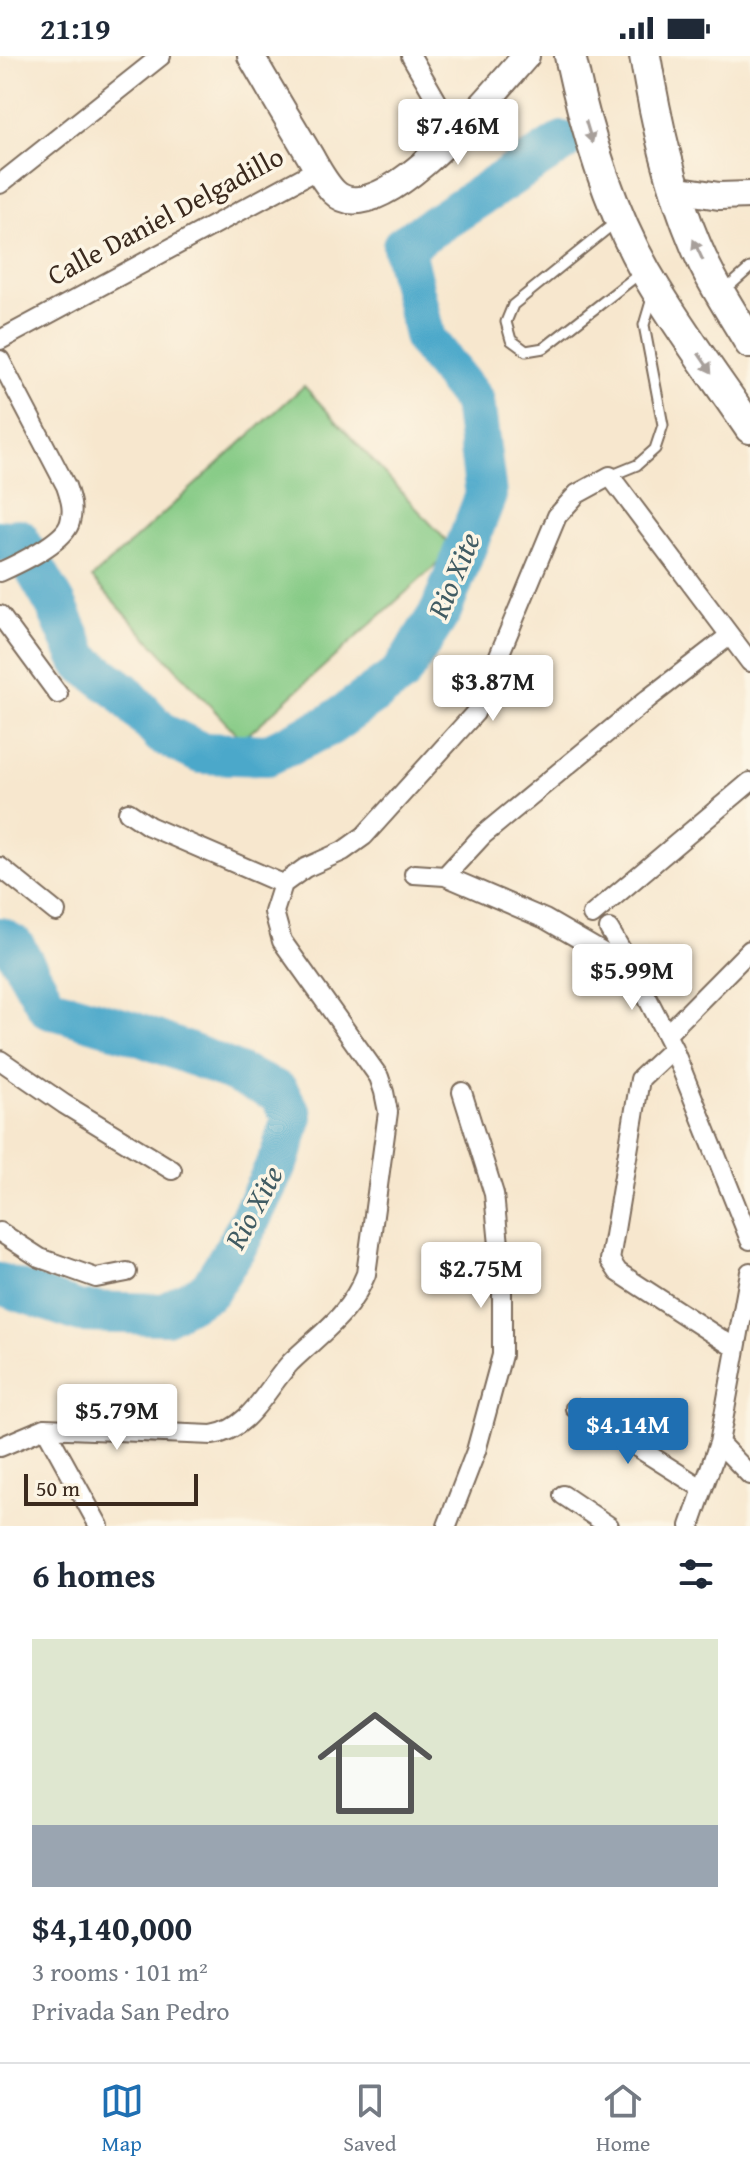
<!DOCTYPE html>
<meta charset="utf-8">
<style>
:root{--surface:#fff;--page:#f2f2f3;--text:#1f2937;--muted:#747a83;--line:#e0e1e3;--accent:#1f6fb2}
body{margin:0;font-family:"Gentium Book Plus",serif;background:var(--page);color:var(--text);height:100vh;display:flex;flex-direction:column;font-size:30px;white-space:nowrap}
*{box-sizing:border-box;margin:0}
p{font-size:26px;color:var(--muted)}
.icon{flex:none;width:44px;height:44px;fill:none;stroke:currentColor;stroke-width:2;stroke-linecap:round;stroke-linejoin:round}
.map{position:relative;height:1470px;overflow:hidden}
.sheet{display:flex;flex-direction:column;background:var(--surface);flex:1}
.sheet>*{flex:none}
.scale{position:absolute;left:24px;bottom:20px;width:174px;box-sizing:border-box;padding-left:8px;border:4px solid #3b2a1e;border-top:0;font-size:22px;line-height:28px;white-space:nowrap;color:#3b2a1e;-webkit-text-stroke:6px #fcf5e5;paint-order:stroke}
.price{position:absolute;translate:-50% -68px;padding:0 18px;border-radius:8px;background:#fff;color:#222;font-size:26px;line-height:52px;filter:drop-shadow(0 2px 4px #0008)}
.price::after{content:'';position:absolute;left:50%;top:48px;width:24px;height:18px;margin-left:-12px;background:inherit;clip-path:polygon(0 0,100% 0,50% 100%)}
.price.current{background:var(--accent);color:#fff}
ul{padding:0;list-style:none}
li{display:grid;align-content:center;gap:16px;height:424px;padding:0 32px}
li span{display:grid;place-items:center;height:248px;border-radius:0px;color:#555}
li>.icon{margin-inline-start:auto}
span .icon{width:144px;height:144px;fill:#fffc;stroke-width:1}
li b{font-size:34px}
h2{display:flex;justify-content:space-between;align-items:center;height:96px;padding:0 32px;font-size:34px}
.status{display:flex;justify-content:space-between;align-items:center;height:56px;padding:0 40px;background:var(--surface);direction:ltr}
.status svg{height:22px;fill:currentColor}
.tabs{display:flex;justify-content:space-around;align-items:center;height:112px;border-top:2px solid var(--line);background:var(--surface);font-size:22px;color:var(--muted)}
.tabs a{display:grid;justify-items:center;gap:4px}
.tabs .current{color:var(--accent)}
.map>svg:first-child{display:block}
.green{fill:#86cb86;stroke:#607a52;stroke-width:2}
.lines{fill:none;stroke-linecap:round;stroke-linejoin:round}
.river{stroke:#4ba8ca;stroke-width:42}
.lane-casing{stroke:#7d6c5c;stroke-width:13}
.street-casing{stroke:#7d6c5c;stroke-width:22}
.secondary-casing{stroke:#7d6c5c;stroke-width:30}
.primary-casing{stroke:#7d6c5c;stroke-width:34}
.lane{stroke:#fff;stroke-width:9}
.street{stroke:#fff;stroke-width:18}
.secondary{stroke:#fff;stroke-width:26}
.primary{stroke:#fff;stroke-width:30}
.oneway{fill:#a79f9a}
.labels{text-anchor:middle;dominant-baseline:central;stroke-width:7;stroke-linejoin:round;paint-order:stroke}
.street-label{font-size:28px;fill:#3b2a1e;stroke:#fcf5e5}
.water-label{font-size:30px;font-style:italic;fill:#415c63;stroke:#fcf5e5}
</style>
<div class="status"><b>21:19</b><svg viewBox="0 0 49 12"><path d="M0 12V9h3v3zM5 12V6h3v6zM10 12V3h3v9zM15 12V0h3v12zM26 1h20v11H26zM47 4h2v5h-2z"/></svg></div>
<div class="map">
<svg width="750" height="1470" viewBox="0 0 750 1470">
<rect width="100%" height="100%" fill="#fcf5e5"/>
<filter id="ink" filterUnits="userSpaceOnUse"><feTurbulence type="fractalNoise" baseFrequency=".0125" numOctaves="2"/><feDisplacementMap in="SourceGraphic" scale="16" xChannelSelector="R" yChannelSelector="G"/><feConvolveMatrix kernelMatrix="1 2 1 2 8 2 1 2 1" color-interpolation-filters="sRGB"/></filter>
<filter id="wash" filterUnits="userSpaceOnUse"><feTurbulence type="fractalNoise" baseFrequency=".006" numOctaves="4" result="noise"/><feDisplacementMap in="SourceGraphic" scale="32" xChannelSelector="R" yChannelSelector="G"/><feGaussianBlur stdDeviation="1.8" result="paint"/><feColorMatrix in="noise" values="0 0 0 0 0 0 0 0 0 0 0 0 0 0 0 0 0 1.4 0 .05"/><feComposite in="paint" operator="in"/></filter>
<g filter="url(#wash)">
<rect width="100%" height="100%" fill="#f7e7ce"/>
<path class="green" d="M304,330L454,493L242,684L92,522Z"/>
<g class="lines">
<path class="river" d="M0,485L18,483L56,549L81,605L123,636L162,678L201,697L267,699L330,669L400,619L441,555L486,439L474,346L425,283L403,190L563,86
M0,882L14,890L48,951L129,975L211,1006L278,1036L292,1060L281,1099L240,1184L209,1234L165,1258L81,1256L0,1228"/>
</g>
</g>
<g filter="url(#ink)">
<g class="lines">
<defs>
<path id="lane" d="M617,165L513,249L506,266L511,284L526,295L544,292L639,218
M723,236L750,212
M610,420L637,409L655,393L663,369L644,269L652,242"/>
<path id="street" d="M411,0L456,78
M0,128L161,0
M0,284L318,113
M0,304L66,430C70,442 74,453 70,466C66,485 18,508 0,516
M0,559L58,638
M128,756L149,770L283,828
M0,811L56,856
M414,818L445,820L545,863L633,914L673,992L750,1184
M445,820L483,779L649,642L729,580
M283,828L305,812L343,795L364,780L475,657L557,460L577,438L610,420L750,606
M592,859L750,726
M609,873L632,912
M667,978L750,894
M673,992L640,1023L610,1204L618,1216L735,1292
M0,1004L64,1048L172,1114
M0,1176L40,1202L96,1222L127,1216
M575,1352L703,1433
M45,1372L99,1470
M719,1387L750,1419
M0,1391L45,1372L212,1379C250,1374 267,1331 291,1306C322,1276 349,1260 366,1218L388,1056L384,1036L379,1021L282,885L274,856L283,828
M563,1439L609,1470
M447,1470L476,1395L502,1299V1219L494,1138L462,1036
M690,1470L719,1387L750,1216"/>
<path id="secondary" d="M251,0C269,32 288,63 307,95C315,108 323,125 334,136C379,181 498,31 526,0
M674,133L719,140L750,139"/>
<path id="primary" d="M570,0C587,80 613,165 657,235C686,282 719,327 750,372
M645,0C656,65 670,129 696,190C710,224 731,255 750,287"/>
</defs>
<use href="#lane" class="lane-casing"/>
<use href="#street" class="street-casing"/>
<use href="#secondary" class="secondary-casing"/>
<use href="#primary" class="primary-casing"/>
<use href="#lane" class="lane"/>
<use href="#street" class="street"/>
<use href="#secondary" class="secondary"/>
<use href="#primary" class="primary"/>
</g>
<defs><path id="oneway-solid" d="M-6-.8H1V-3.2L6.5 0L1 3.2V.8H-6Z" transform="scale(2)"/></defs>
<g class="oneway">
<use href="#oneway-solid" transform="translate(589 76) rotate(73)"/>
<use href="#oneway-solid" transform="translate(698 194) rotate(-115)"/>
<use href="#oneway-solid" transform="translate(705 307) rotate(56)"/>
</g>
</g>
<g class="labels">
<g class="street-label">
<text transform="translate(165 159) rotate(-28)">Calle Daniel Delgadillo</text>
</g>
<g class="water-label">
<text transform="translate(453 519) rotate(-67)">Rio Xite</text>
<text transform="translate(253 1151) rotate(-62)">Rio Xite</text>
</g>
</g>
</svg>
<div class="scale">50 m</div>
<b class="price" style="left:458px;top:111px">$7.46M</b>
<b class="price" style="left:493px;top:667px">$3.87M</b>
<b class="price" style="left:632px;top:956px">$5.99M</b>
<b class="price" style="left:481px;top:1254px">$2.75M</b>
<b class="price" style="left:117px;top:1396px">$5.79M</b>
<b class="price current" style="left:628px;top:1410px">$4.14M</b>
</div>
<section class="sheet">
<h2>6 homes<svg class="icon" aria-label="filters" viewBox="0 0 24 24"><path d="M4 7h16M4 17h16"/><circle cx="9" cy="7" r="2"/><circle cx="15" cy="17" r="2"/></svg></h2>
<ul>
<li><span style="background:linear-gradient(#dfe7d0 75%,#9aa5b1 0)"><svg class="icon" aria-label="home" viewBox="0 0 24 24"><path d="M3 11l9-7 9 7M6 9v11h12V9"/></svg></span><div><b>$4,140,000</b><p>3 rooms · 101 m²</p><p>Privada San Pedro</p></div></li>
</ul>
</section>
<nav class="tabs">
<a class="current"><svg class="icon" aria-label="map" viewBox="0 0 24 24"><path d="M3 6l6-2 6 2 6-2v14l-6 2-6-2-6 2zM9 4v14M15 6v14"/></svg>Map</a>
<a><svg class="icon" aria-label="saved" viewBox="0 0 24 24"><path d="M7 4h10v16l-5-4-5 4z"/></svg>Saved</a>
<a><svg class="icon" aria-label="home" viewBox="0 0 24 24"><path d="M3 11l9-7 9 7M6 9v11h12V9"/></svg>Home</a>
</nav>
